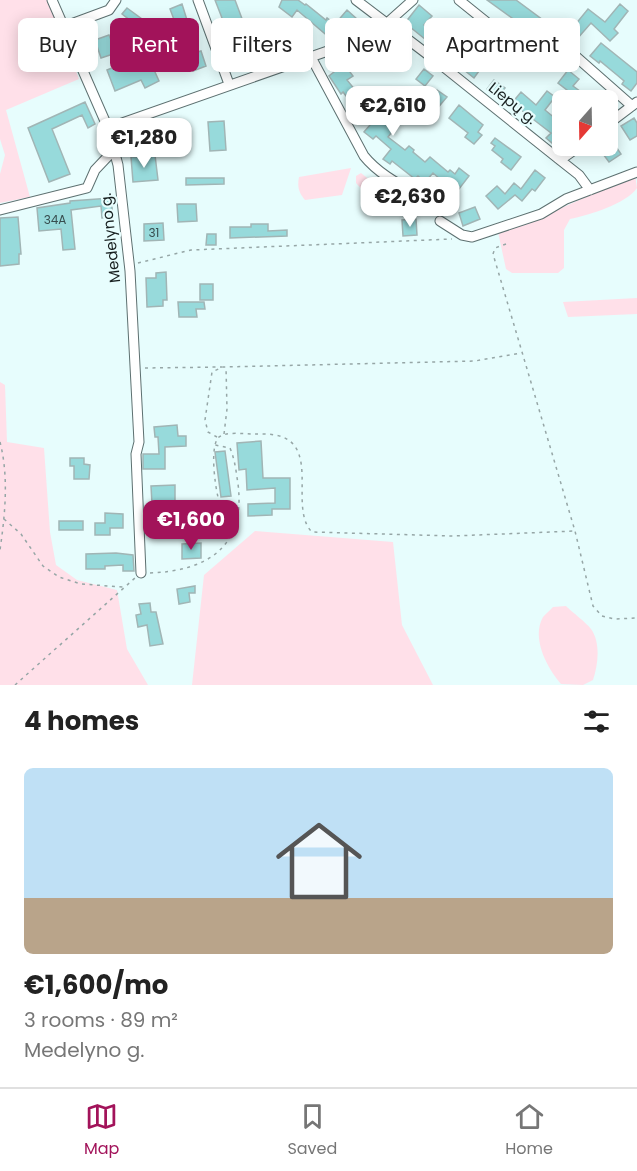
<!DOCTYPE html>
<meta charset="utf-8">
<style>
:root{--surface:#fff;--page:#f6f6f6;--text:#222;--muted:#767676;--line:#e0e0e0;--accent:#a2135a}
body{margin:0;font-family:Poppins,sans-serif;background:var(--page);color:var(--text);height:100vh;display:flex;flex-direction:column;font-size:22px;white-space:nowrap}
*{box-sizing:border-box;margin:0}
p{font-size:20px;color:var(--muted)}
.icon{flex:none;width:33px;height:33px;fill:none;stroke:currentColor;stroke-width:2;stroke-linecap:round;stroke-linejoin:round}
.map{position:relative;height:685px;overflow:hidden}
.side{display:flex;flex-direction:column;background:var(--surface);flex:1}
.side>*{flex:none}
.banner{position:absolute;left:18px;top:18px;width:602px;height:54px;display:flex;gap:12px}
.needle{width:39px;rotate:200deg}
.controls{position:absolute;left:552px;top:90px;display:grid;gap:12px}
.controls a{display:grid;place-items:center;width:66px;height:66px;border-radius:9px;background:var(--surface);box-shadow:0 3px 15px #0003;font-size:30px}
.price{position:absolute;translate:-50% -51px;padding:0 14px;border-radius:12px;background:#fff;color:#222;font-size:20px;line-height:39px;filter:drop-shadow(0 2px 3px #0008)}
.price::after{content:'';position:absolute;left:50%;top:36px;width:18px;height:14px;margin-left:-9px;background:inherit;clip-path:polygon(0 0,100% 0,50% 100%)}
.price.on{background:var(--accent);color:#fff}
ul{padding:0;list-style:none}
li{display:grid;align-content:center;gap:12px;height:318px;padding:0 24px}
li span{display:grid;place-items:center;height:186px;border-radius:9px;color:#555}
li>.icon{margin-inline-start:auto}
span .icon{width:108px;height:108px;fill:#fffc;stroke-width:1}
li b{font-size:26px}
h2{display:flex;justify-content:space-between;align-items:center;height:72px;padding:0 24px;font-size:26px}
.chip{padding:0 21px;border-radius:9px;background:var(--surface);box-shadow:0 3px 15px #0003;font-size:21px;line-height:54px}
.chip.on{background:var(--accent);color:#fff}
.dock{display:flex;justify-content:space-around;align-items:center;height:84px;border-top:2px solid var(--line);background:var(--surface);font-size:16px;color:var(--muted)}
.dock a{display:grid;justify-items:center;gap:3px}
.dock .on{color:var(--accent)}
.map>svg:first-child{display:block}
.green{fill:#ffe0e9}
.building{fill:#97dadb;stroke:#a1b5b5;stroke-width:1.5}
.lines{fill:none;stroke-linecap:round;stroke-linejoin:round}
.minor-casing{stroke:#5d7070;stroke-width:11}
.path{stroke:#96a6a6;stroke-width:1.5;stroke-dasharray:3 4.5;stroke-linecap:butt}
.minor{stroke:#fff;stroke-width:9}
.labels{text-anchor:middle;dominant-baseline:central;stroke-width:4.5;stroke-linejoin:round;paint-order:stroke}
.number-label{font-size:12px;fill:#384e4f}
.street-label{font-size:15px;fill:#182020;stroke:#e7fdfd}
</style>
<div class="map">
<svg width="637" height="685" viewBox="0 0 637 685">
<rect width="100%" height="100%" fill="#e7fdfd"/>
<path class="green" d="M0,0H48L79,79L6,110L30,197L0,203V174L5,155L0,139Z
M351,168L342,195L305,200C299,193 297,187 299,177Z
M361,173L381,189L367,195L356,183V176Z
M635,175L637,188C626,204 589,215 570,219L564,230V268L558,273H512L506,269L498,232L530,222Z
M637,298V314L568,317L563,302Z
M0,382L5,385L7,442L44,448L50,532L56,565L77,580L117,590L127,649L148,685H0Z
M255,531L393,542L402,625L433,685H192L204,575Z
M566,606C572,612 588,624 591,629C601,643 598,665 593,680L583,685L561,684C547,668 531,638 543,617C546,614 550,610 553,607Z"/>
<path class="building" d="M215,0H235L247,32L252,30L258,46L236,54Z
M282,0H298L305,5L306,4L326,20L327,18L340,28L331,39L297,10L292,17L279,7Z
M487,0H516L551,26L541,39Z
M182,4L197,52L201,51L206,66L193,71L185,49L177,52L172,39L176,38L175,34L179,33L170,9Z
M620,4L628,11L614,29L618,33L610,41L591,23L577,39L573,36L570,39L561,31L570,20L575,25L588,9L605,22Z
M419,5L432,16L424,25L442,39L436,48L405,23Z
M127,8L146,22L135,36L121,26L127,18L122,14Z
M347,10L357,19L346,31L336,23Z
M284,20L290,35L278,39L277,35L271,38L266,25Z
M109,35L116,53L101,58L95,40Z
M383,36L392,43L384,53L375,46Z
M601,43L637,72V83L631,91L622,84L624,81L617,75L600,61L599,63L590,56Z
M457,49L471,60L475,56L484,64L474,78L449,58Z
M402,50L411,58L403,67L394,60Z
M150,61L159,81L145,88L141,80L115,91L107,70L127,62L130,70Z
M344,64L353,76L347,80L356,91L352,94L364,104L370,97L378,104L372,112L386,124L390,118L398,125L388,137L405,150L409,146L414,150L413,152L425,162L430,157L448,172L450,170L455,174L459,168L469,176L459,189L451,182L448,186L433,173L425,182L418,176L415,179L392,161L390,164L383,159L391,149L376,136L373,139L364,132L370,125L348,109L352,104L343,92L341,94L329,76Z
M424,69L433,76L425,86L416,79Z
M568,70L579,79L573,86L592,100H580L558,83Z
M494,80L505,88L498,97L487,89Z
M437,90L447,97L436,110L427,103Z
M547,91L555,97L545,110L562,124V144L555,138L552,143L546,138L551,133L512,103L521,92L536,105Z
M603,91L615,100H595Z
M85,102L95,124L88,128L82,115L52,129L70,174L49,182L28,128Z
M459,105L483,125L478,132L482,135L474,144L465,137L468,133L449,118Z
M634,118L637,123V136L630,140L621,126Z
M224,121L226,150L210,151L208,122Z
M186,128V145H178V153L165,154L164,133L172,132V129Z
M608,135L621,154L609,162L597,146H608Z
M495,138L521,157L511,170L501,162L503,159L492,150L495,146L491,143Z
M155,155L158,180L133,182L131,157Z
M535,170L545,178L535,191L532,189L522,201L515,195L498,209L486,196L497,186L505,194L514,183L521,189Z
M186,178H224V184L186,185Z
M111,198L113,217L102,218L101,206L71,210L75,249L63,250L61,229L39,231L37,208L70,203V201Z
M177,204H196L197,221L178,222Z
M475,207L480,219L463,226L459,213Z
M18,217L21,254H19V264L0,266V218Z
M416,219L417,235L403,236L402,220Z
M163,223L164,240L144,241V224Z
M251,224H268V231L287,230V236L230,238V227H251Z
M207,234H216V245H206Z
M166,272L167,300H163V306L147,307L146,278H156V273Z
M200,284H213V300H200Z
M178,302H204L205,309H196L197,317H179Z
M177,425L178,436H186V446L165,447V469H143V454H159L158,437H155L154,427Z
M261,441L263,478H290V509H272V515L248,516V504L275,503V488L247,490L246,469L239,470L237,443Z
M225,451L231,496L221,497L215,452Z
M70,458H84V464L90,465L89,479H74V466H70Z
M175,485V503L152,504L151,486Z
M202,510H212L211,535L203,534V527L196,526V517H202Z
M105,513L123,514V528H110V535H95V523H105Z
M59,521H83V530H59Z
M201,543V558L182,559V544Z
M116,553L133,555L134,571H123V565L105,566V569H86V554Z
M195,586V593H189L190,602L179,604L177,589Z
M150,603L151,612H156L163,644L150,646L147,625L138,627L136,615L141,614L139,604Z"/>
<g class="lines">
<defs>
<path id="minor" d="M52,0L108,128L118,165L130,271L139,442L136,454L141,573
M198,0L229,84
M356,0L435,60L560,160L579,175L590,190
M459,0L536,62L546,65L562,53L573,54L632,106
M63,27L109,10L116,0
M311,57L364,156C381,177 407,188 430,202
M608,124L637,102
M108,128L342,46L386,24L413,0
M560,160L580,146
M0,210L87,188L95,170L113,151
M440,221L462,235L472,237L541,214L566,199L637,172"/>
</defs>
<use href="#minor" class="minor-casing"/>
<path class="path" d="M506,244L495,248L493,254L575,531L593,606L602,616L614,619L637,618
M138,263L191,250L452,239
M145,368L222,367
M224,434L227,409L226,367
M217,437L208,432L205,420L212,372L223,367L475,361L521,353
M0,442C9,477 5,515 0,550
M4,519L21,534L43,566L59,577L81,584L123,587
M234,530C229,520 220,508 218,497C215,485 210,448 218,438C224,431 245,434 254,434C267,434 283,433 293,444C312,465 292,512 312,532L453,536L575,531
M150,573C207,571 246,547 238,484C236,471 235,460 230,448L215,445
M15,685L135,578"/>
<use href="#minor" class="minor"/>
</g>
<g class="labels">
<g class="number-label">
<text x="55" y="219">34A</text>
<text x="154" y="232">31</text>
</g>
<g class="street-label">
<text transform="translate(513 103) rotate(39)">Liepų g.</text>
<text transform="translate(110 238) rotate(-96)">Medelyno g.</text>
</g>
</g>
</svg>
<div class="controls">
<a><svg class="needle" viewBox="-14 -14 28 28"><path d="M0-13l5 13h-10z" fill="#e53935"/><path d="M0 13l5-13h-10z" fill="#767676"/></svg></a>
</div>
<b class="price" style="left:393px;top:137px">€2,610</b>
<b class="price" style="left:144px;top:169px">€1,280</b>
<b class="price" style="left:410px;top:228px">€2,630</b>
<b class="price on" style="left:191px;top:551px">€1,600</b>
<div class="banner">
<a class="chip">Buy</a>
<a class="chip on">Rent</a>
<a class="chip">Filters</a>
<a class="chip">New</a>
<a class="chip">Apartment</a>
</div>
</div>
<section class="side">
<h2>4 homes<svg class="icon" aria-label="filters" viewBox="0 0 24 24"><path d="M4 7h16M4 17h16"/><circle cx="9" cy="7" r="2"/><circle cx="15" cy="17" r="2"/></svg></h2>
<ul>
<li><span style="background:linear-gradient(#bfe0f5 70%,#b9a48a 0)"><svg class="icon" aria-label="home" viewBox="0 0 24 24"><path d="M3 11l9-7 9 7M6 9v11h12V9"/></svg></span><div><b>€1,600/mo</b><p>3 rooms · 89 m²</p><p>Medelyno g.</p></div></li>
</ul>
</section>
<nav class="dock">
<a class="on"><svg class="icon" aria-label="map" viewBox="0 0 24 24"><path d="M3 6l6-2 6 2 6-2v14l-6 2-6-2-6 2zM9 4v14M15 6v14"/></svg>Map</a>
<a><svg class="icon" aria-label="saved" viewBox="0 0 24 24"><path d="M7 4h10v16l-5-4-5 4z"/></svg>Saved</a>
<a><svg class="icon" aria-label="home" viewBox="0 0 24 24"><path d="M3 11l9-7 9 7M6 9v11h12V9"/></svg>Home</a>
</nav>
